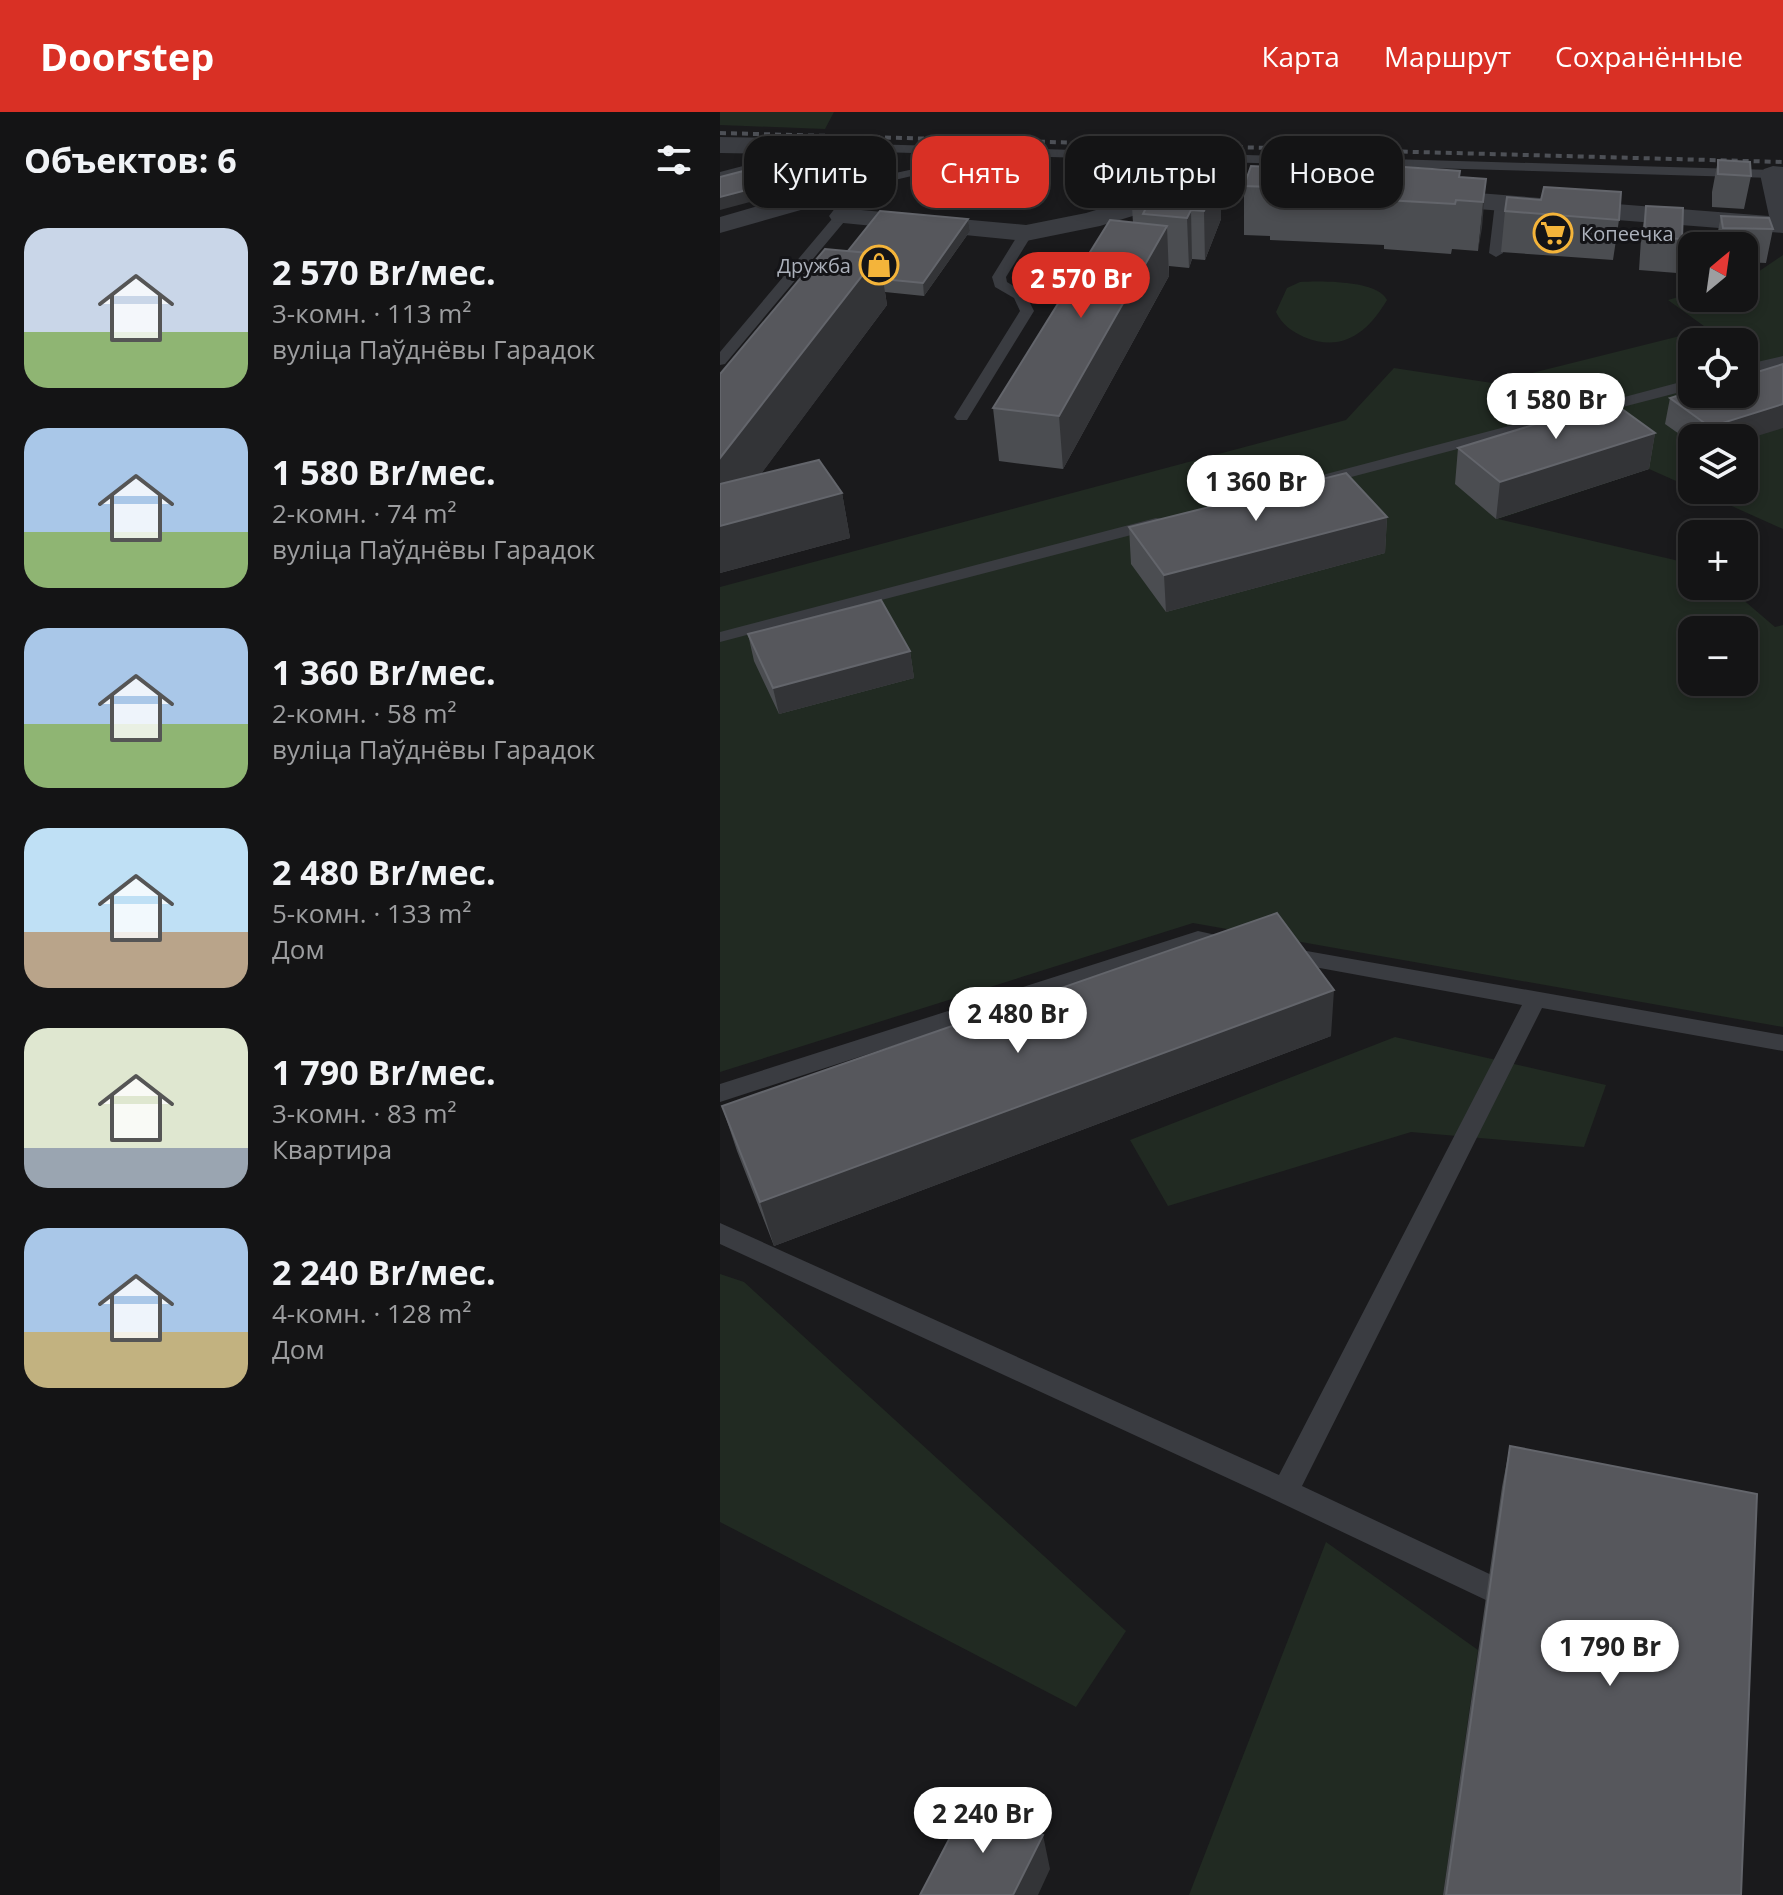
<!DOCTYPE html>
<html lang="ru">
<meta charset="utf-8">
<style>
:root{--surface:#141415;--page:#212122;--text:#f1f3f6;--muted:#9d9ea0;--line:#333334;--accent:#d93025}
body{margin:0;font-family:"Open Sans",sans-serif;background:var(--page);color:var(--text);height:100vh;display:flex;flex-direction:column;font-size:30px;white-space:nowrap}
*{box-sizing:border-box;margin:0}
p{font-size:26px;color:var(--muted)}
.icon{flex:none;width:44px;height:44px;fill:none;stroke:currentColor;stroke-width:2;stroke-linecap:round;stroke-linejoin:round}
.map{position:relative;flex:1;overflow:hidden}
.side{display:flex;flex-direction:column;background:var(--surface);width:720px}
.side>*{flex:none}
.banner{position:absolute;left:24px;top:24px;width:760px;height:72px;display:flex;gap:16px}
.needle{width:52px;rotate:29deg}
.controls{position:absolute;left:958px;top:120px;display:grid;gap:16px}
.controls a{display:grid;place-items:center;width:80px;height:80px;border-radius:16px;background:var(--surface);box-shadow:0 4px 12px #0003,0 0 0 2px var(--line);font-size:40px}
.price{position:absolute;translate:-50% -68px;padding:0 18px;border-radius:28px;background:#fff;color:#222;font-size:26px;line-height:52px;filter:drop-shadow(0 2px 4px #0008)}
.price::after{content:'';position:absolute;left:50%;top:48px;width:24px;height:18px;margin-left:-12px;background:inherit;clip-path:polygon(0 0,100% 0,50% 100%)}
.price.current{background:var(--accent);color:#fff}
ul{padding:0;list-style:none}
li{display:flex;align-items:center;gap:24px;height:200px;padding:0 24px}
li span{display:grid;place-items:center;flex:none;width:224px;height:160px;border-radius:24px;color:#555}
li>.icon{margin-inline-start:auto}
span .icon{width:96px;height:96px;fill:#fffc;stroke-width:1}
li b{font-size:34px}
h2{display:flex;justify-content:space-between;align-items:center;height:96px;padding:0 24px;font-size:34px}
.tag{padding:0 28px;border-radius:24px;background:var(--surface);box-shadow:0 4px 12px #0003,0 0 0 2px var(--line);font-size:28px;line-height:72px}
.tag.current{background:var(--accent);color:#fff}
header{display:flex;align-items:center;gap:48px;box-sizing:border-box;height:112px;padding:0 40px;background:var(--accent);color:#fff}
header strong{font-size:38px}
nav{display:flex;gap:44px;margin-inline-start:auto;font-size:28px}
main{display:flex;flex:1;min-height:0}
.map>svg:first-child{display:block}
.green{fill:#212a22;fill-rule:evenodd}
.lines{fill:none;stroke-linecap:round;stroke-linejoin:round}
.lane{fill:#3a3c41;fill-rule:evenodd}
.street{fill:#3a3c41;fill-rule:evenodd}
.rail{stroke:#4d5056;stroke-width:4;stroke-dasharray:6 5;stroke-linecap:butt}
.wall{fill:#4b4d51}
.shaded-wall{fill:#333437}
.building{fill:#56575c;stroke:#63656b;stroke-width:2}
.labels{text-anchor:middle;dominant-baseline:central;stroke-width:6;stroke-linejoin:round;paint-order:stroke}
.far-poi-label{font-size:20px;fill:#acb1bb;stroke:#141417;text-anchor:start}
</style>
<header>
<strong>Doorstep</strong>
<nav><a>Карта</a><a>Маршрут</a><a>Сохранённые</a></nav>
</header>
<main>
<section class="side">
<h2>Объектов: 6<svg class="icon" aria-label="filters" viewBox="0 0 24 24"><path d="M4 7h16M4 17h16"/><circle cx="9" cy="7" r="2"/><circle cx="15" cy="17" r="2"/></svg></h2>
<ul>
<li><span style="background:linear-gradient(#c9d6e8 65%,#8fb573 0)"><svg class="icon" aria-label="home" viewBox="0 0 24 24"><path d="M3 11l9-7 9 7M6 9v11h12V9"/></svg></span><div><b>2 570 Br/мес.</b><p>3-комн. · 113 m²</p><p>вуліца Паўднёвы Гарадок</p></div></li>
<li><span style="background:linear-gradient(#a9c7e8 65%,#8fb573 0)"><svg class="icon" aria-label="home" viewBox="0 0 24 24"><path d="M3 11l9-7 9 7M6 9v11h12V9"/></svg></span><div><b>1 580 Br/мес.</b><p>2-комн. · 74 m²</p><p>вуліца Паўднёвы Гарадок</p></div></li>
<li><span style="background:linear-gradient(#a9c7e8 60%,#8fb573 0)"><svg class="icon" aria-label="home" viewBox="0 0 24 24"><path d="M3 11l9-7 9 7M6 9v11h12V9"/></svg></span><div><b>1 360 Br/мес.</b><p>2-комн. · 58 m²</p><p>вуліца Паўднёвы Гарадок</p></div></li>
<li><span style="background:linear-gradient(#bfe0f5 65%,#b9a48a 0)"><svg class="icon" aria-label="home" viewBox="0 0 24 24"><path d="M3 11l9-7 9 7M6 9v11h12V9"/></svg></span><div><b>2 480 Br/мес.</b><p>5-комн. · 133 m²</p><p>Дом</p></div></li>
<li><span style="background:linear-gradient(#dfe7d0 75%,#9aa5b1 0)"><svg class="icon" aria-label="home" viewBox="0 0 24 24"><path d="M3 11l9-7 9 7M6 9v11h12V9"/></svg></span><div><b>1 790 Br/мес.</b><p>3-комн. · 83 m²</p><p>Квартира</p></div></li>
<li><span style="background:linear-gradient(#a9c7e8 65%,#c2b280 0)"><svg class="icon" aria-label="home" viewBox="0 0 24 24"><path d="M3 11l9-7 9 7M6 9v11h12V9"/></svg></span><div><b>2 240 Br/мес.</b><p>4-комн. · 128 m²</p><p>Дом</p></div></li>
</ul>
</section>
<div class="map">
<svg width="1063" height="1783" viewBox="0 0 1063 1783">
<rect width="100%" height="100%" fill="#1a1a1c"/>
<path class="green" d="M0,0H114L105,17L0,13Z
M1063,143V417L976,378H1024V326H972V376L929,357L778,407L972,452V474H1007L1055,515L1063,513V915L473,811L0,960V475L626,308L674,256L772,271L988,217L948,188L972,181V186H1024V165L1035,162ZM972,230H1024V282H972ZM972,518H1024V570H972Z
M580,170C600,169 658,168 667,188C648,220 623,241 584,225C572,219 562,213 556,200L567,176Z
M675,925L886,973L864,1035L691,1020L448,1094L410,1028Z
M0,1162L24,1170L406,1519L356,1595L0,1410Z
M606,1430L758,1538L723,1783H469Z"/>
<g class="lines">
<path class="lane" d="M111,31L1053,58L1059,62L1053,66L123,39L152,66L250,45L256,49L149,74L109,39L0,68V60Z
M782,87L789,91L783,141L776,145L769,141L775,91Z
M117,101L129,104L5,252L0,253V240Z
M306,117L313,121L286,165L287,170L305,181L314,199L247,308H237L234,305L300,199L294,186L275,175L272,165L301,118Z
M1063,244V253L1024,263V253Z
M972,267V277L868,304L860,299L863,296Z
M835,302L840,304V310L597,374L589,369L591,366Z
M436,406L442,407L444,411L442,415L0,530V520Z
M478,819L514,827L517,832L514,837L506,840L478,835L0,990V972Z
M564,835L1063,923V939L822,896L582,1374L778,1466L782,1476L778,1486L768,1489L555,1388L0,1132V1111L559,1363L802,893L556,848L553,843L556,838Z"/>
<path class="street" d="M0,25L111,27L120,30L124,35L120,40L111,43L0,41Z
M1053,54L1063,55V121L706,93L697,91L693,85L697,79L706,77L1049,104L1040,62L1044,57Z
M149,62L158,65L162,70L141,98L306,113L366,101L486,65L523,63L586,68L595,70L599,76L595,82L586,84L523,79L488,81L380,114L306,129L113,110L109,104L123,86L0,121V105Z"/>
<path class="rail" d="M0,21L1063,50"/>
</g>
<path class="wall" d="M998,48L1031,64L1024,97L992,95V80Z
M625,52V57L668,60L740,59L739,65L766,67L758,139L732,137L731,142L664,137V133L550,128V124L524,123V74L551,55Z
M501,59V107L485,148L472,147L469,156L449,154V164L343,357L279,349L273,296L413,111L412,95L438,61Z
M926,94L962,127L957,161L919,158L921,127Z
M785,99L899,108L893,148L781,140Z
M1001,104L1053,117L1046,151L1024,150V134H995Z
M248,107L250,119L204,184L165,180L167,193L40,363L122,381L130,426L0,461V262L128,139Z
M950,286L1024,326H972V331L945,312Z
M935,321L929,357L776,407L735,372L738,336Z
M667,405L665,441L446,500L411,452L409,415Z
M28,522L190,539L194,566L59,602L34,549Z
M611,924L54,1134L17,1039L2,994Z
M790,1334L1021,1783H723L782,1375Z"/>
<path class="shaded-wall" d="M111,56L113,68L0,98V85Z
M501,59V107L485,148L484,99Z
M766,67L762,116L758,139L763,90Z
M471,98L472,147L469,156L467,106Z
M248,107L250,119L204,184L203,171Z
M447,114L449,164L343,357L339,304Z
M159,142L167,193L6,409L0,384V346Z
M1063,292V316L1024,328V326H987L990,315Z
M935,321L929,357L776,407L780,370Z
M122,381L130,426L0,461V414Z
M667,405L665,441L446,500L444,463Z
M190,539L194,566L59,602L53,576Z
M614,878L611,924L54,1134L40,1090Z
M323,1723L330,1757L318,1783H293Z"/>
<path class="building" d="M93,41L111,56L0,85V65Z
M554,47L625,52L624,57L668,60L670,54L740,59L739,65L766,67L763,90L736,88L735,92L666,88L667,84L550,79L552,75L524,74L531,54L551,55Z
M998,48L1030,50L1031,64L998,62Z
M454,51L501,59L484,99L471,98L467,106L423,102L426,96L412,95L429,60L438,61L440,56L451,57Z
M824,75L901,80L899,108L785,99L787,85L821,88Z
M926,94L963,96L962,127L924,125Z
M160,99L248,107L203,171L163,167L159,142L128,139Z
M1001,104L1049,106L1053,117L1003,116Z
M390,108L447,114L339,304L273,296Z
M105,137L159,142L0,346V262Z
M1063,252V292L990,315L950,286L972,279V282H1024V264Z
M891,289L935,321L780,370L738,336Z
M99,348L122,381L0,414V372Z
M626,361L667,405L444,463L409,415Z
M161,488L190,539L53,576L28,522Z
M557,801L614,878L40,1090L2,994Z
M790,1334L1037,1382L1021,1783H726Z
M250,1687L323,1723L293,1783H200Z"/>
<defs>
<symbol id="supermarket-ring" viewBox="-11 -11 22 22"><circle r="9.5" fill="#141417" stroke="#f4b43a" stroke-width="1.5"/><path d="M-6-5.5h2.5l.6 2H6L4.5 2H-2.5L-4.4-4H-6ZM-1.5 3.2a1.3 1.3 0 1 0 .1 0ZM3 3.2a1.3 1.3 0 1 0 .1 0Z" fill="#f4b43a"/></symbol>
<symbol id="shop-ring" viewBox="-11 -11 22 22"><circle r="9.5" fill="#141417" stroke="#f4b43a" stroke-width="1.5"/><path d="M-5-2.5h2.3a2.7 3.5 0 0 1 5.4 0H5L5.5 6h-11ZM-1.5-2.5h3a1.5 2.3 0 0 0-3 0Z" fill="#f4b43a"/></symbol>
</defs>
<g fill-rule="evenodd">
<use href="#supermarket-ring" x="811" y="99" width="44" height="44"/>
<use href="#shop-ring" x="137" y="131" width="44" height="44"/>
</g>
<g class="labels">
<g class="far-poi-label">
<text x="861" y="121">Копеечка</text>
<text x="131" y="153" text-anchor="end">Дружба</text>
</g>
</g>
</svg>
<div class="controls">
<a><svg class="needle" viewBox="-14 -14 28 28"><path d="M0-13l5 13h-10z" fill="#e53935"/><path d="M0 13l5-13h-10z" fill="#9d9ea0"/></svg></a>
<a><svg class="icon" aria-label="locate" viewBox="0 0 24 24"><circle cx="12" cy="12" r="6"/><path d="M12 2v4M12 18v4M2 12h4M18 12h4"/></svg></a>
<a><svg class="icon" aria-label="layers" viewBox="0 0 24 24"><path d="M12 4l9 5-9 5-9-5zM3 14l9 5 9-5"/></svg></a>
<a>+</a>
<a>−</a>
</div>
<b class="price current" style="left:361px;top:208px">2 570 Br</b>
<b class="price" style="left:836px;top:329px">1 580 Br</b>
<b class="price" style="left:536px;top:411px">1 360 Br</b>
<b class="price" style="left:298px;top:943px">2 480 Br</b>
<b class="price" style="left:890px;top:1576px">1 790 Br</b>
<b class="price" style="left:263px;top:1743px">2 240 Br</b>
<div class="banner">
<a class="tag">Купить</a>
<a class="tag current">Снять</a>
<a class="tag">Фильтры</a>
<a class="tag">Новое</a>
</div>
</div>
</main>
